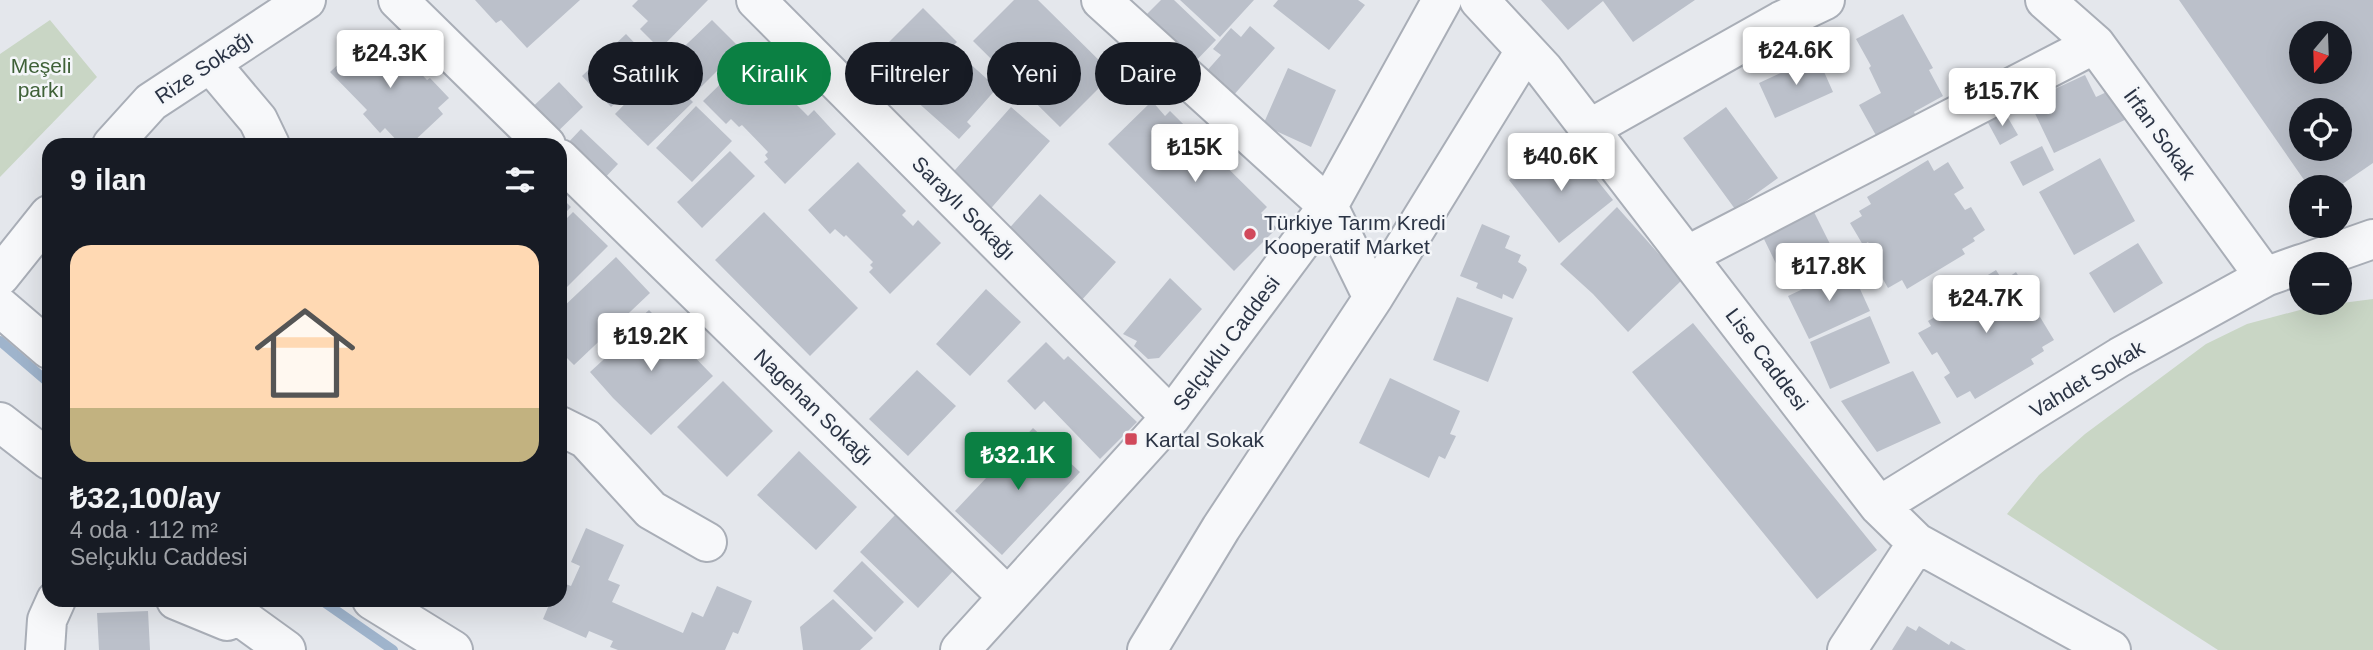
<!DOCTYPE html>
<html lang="tr">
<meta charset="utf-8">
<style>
:root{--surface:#171b24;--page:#242831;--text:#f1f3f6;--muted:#9ea1a6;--line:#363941;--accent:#0b8043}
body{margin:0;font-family:Arial,sans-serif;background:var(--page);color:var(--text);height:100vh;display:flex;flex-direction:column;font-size:26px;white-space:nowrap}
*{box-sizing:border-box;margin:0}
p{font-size:23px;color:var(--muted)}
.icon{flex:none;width:38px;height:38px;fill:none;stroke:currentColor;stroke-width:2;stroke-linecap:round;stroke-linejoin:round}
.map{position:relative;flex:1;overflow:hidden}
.details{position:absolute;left:42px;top:138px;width:525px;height:469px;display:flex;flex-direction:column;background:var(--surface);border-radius:21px;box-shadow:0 7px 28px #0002}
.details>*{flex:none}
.guide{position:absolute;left:588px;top:42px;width:665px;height:63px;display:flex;gap:14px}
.needle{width:46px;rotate:199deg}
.tools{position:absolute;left:2289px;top:21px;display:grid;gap:14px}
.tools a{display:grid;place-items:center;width:63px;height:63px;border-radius:50%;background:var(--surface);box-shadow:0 7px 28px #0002;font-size:35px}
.price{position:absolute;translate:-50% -60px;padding:0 16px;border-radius:7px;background:#fff;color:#222;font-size:23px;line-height:46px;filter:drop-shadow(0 2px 4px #0008)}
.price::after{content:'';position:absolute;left:50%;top:42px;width:21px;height:16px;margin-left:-10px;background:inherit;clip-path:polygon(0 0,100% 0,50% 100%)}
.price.current{background:var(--accent);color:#fff}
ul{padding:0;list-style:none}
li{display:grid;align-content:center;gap:14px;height:371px;padding:0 28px}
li+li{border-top:2px solid var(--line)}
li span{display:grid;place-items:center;height:217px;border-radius:21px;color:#555}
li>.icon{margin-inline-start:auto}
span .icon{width:126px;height:126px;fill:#fffc;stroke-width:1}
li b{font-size:30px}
h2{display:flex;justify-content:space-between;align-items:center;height:84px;padding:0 28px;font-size:30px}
.tag{padding:0 24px;border-radius:32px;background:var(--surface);box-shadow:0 7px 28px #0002;font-size:24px;line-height:63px}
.tag.current{background:var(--accent);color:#fff}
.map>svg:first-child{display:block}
.green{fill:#c9d6c5}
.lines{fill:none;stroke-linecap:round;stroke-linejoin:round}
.stream{stroke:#9fb4cc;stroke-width:10}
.building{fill:#bbc0ca;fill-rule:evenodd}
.minor-casing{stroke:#a9aeb7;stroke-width:42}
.minor{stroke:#f7f8fa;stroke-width:38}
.poi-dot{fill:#d1495b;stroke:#f4f6f9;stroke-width:2.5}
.labels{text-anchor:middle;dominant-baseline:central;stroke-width:5;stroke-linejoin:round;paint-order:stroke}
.park-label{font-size:21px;fill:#3f6138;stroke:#f4f6f9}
.street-label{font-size:21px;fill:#2b3445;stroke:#f4f6f9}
.poi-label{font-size:21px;fill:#2b3445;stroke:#f4f6f9;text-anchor:start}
</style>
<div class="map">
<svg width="2373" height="650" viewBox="0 0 2373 650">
<rect width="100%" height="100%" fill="#e4e7ec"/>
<path class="green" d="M50,20L97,77L0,177V54Z
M2373,299V650H2218L2007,514L2039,475L2085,434L2206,344L2247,324L2311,307Z"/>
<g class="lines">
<path class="stream" d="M0,341L49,383
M321,600L393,650"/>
</g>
<path class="building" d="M475,0H580L527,48L501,20L496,23Z
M638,0H708L660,49L640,29L648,21L632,6Z
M1014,0H1038L1113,74L1060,127L973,41Z
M1161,0H1174L1216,40L1189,68L1140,21Z
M1180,0H1254L1220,37Z
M1278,0H1358L1365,5L1329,50L1273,6Z
M1541,0H1695L1633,42L1603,1L1568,30Z
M2179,0H2373V163L2338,187H2309ZM2301,33H2340V72H2301ZM2301,110H2340V149H2301Z
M923,8L957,42L921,78L887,44Z
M1903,14L1933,68L1929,70L1943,96L1914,112L1917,118L1878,139L1859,105L1881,93L1869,68L1871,66L1856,39Z
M712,20L740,48L696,92L667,63Z
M1250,26L1275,48L1232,97L1205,73L1221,55L1213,49L1231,28L1241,37Z
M374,31L404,63L408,60L427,80L430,78L449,98L438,108L443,114L411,144L407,140L401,145L385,128L380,133L363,114L367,110L330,72Z
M626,34L656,65L611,107L582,76Z
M753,52L801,101L797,105L808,116L814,110L836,134L785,184L764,162L768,159L765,155L768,152L742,125L739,127L731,119L726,124L703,101Z
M957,52L997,88L967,122L971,126L959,139L915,100Z
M1817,56L1833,92L1775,118L1759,83Z
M1288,68L1336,90L1311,147L1263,125Z
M659,69L693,102L648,146L615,114Z
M2085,75L2096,97L2115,88L2129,118L2054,153L2029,101Z
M559,82L583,107L551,138L526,113Z
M1152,101L1165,116L1170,111L1267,207L1261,213L1277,228L1234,271L1108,144Z
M696,106L732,141L692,182L656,148Z
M1011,107L1050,141L986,214L947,179Z
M1726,107L1778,178L1735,209L1683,138Z
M2004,111L2018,135L2000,145L1987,121Z
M581,129L618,164L601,182L564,147Z
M2042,146L2054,170L2023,186L2010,162Z
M1572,149L1613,200L1559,243L1509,180L1545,152L1553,163Z
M730,151L755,176L702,228L677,202Z
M2100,158L2135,221L2074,255L2039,192Z
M1928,160L1934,171L1948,162L1964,188L1954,194L1965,210L1971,207L1985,230L1973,238L1975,241L1962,249L1965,254L1907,289L1902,280L1888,288L1876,267L1881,263L1868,242L1863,245L1850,223L1862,216L1859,211L1871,204L1867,197Z
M858,162L906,211L902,215L913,226L918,220L941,243L890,294L869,272L873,268L870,265L873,262L846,235L844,237L835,229L830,234L808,210Z
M1040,194L1116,262L1080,302L1004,234Z
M560,196L571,207L560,218Z
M1617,207L1682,280L1628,332L1593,294L1560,264Z
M1813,210L1838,260L1786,284L1762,235Z
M573,212L608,246L560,294V225Z
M764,212L858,308L810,356L715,260Z
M1482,224L1510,236L1505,248L1521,255L1518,262L1526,267L1527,270L1513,299L1503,294L1502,299L1476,288L1478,283L1460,276Z
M2138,243L2163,283L2114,313L2089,273Z
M616,257L650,293L574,365L560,351V310Z
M1850,267L1870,311L1809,339L1788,296Z
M1996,270L2003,281L2016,272L2032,298L2023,304L2033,321L2040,317L2054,340L2042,347L2044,351L2031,359L2034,364L1975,399L1970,391L1957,398L1944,377L1950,373L1937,352L1932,355L1918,333L1931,326L1928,321L1940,314L1936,307Z
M1170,278L1202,309L1159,358L1148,359L1134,346L1137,341L1123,334Z
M986,289L1021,322L970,376L936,344Z
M1457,297L1513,318L1488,382L1433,360Z
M649,310L713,376L651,435L613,398L590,372L614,350L610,345Z
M1870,316L1890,363L1830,389L1810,342Z
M1693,323L1877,550L1817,599L1632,372Z
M1046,342L1064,360L1068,356L1137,422L1100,459L1044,401L1035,410L1007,381Z
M917,370L956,406L908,456L869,419Z
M1913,371L1941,423L1877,452L1841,401Z
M1390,378L1460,411L1450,434L1456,436L1445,459L1439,456L1429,478L1359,443Z
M723,381L773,431L727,477L677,427Z
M1033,428L1080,472L1002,555L955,511Z
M799,451L857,507L816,550L757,495Z
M895,515L953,571L918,608L860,552Z
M586,528L624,545L608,580L620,585L612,602L683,633L692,612L703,617L717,586L752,601L738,634L733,632L725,650H618L610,647L613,641L589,631L586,638L543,619L551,600H560V582L571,586L580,566L571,562Z
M862,561L904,602L875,632L833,591Z
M833,599L873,638L860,650H803L800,627Z
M148,611L150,650H99L97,613Z
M1907,626L1916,631L1919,626L1949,645L1951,641L1966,650H1892Z"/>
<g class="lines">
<defs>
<path id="minor" d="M398,0L546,145
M756,0L1171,417
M1101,0L1328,206L1373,298
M1479,0L1544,70L1879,506L1917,543L2111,650
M2045,0L2095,44L2265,277
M210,63L258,120L270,145
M1589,129L1781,21L1825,0
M112,145L151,102L306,0
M560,159L1008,597
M1688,255L2095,44
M2302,264L2373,239
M0,276L49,215
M0,307L49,349
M0,422L49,460
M560,426L586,439L651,510L707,542
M1879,506L2120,357L2265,277L2301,264
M176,600L227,621
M217,600L286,650
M372,600L453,650
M45,650L47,620L56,600
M960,650L1171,417L1328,206L1442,0
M1147,650L1221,528L1373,298L1525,51
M1847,650L1917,543"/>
</defs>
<use href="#minor" class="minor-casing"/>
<use href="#minor" class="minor"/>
</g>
<g class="poi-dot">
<circle cx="1250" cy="234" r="7"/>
<rect x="1124" y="432" width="14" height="14" rx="3.5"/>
</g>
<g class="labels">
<g class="park-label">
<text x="41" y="65">Meşeli<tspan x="41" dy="24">parkı</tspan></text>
</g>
<g class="street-label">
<text transform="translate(204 67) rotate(-34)">Rize Sokağı</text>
<text transform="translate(2160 134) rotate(54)">İrfan Sokak</text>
<text transform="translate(964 208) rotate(45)">Saraylı Sokağı</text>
<text transform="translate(1226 343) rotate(-53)">Selçuklu Caddesi</text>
<text transform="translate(1767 359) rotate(53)">Lise Caddesi</text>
<text transform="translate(2087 379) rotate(-31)">Vahdet Sokak</text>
<text transform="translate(814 407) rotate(44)">Nagehan Sokağı</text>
</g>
<g class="poi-label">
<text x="1264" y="222">Türkiye Tarım Kredi<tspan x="1264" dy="24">Kooperatif Market</tspan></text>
<text x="1145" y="439">Kartal Sokak</text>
</g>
</g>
</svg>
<div class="tools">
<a><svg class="needle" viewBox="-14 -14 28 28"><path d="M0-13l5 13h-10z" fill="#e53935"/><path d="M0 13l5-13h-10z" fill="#9ea1a6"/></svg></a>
<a><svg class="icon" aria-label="locate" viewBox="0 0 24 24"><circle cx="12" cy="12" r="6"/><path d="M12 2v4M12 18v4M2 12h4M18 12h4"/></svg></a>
<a>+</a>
<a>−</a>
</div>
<b class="price" style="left:1796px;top:87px">₺24.6K</b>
<b class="price" style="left:390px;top:90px">₺24.3K</b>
<b class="price" style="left:2002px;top:128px">₺15.7K</b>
<b class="price" style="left:1195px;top:184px">₺15K</b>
<b class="price" style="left:1561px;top:193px">₺40.6K</b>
<b class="price" style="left:1829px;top:303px">₺17.8K</b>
<b class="price" style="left:1986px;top:335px">₺24.7K</b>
<b class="price" style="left:651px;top:373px">₺19.2K</b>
<b class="price current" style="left:1018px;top:492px">₺32.1K</b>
<div class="guide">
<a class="tag">Satılık</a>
<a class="tag current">Kiralık</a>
<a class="tag">Filtreler</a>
<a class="tag">Yeni</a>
<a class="tag">Daire</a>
</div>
<section class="details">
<h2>9 ilan<svg class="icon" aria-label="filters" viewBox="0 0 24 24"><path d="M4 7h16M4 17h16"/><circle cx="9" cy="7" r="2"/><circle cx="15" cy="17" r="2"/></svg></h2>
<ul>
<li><span style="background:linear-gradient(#ffd9b3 75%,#c2b280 0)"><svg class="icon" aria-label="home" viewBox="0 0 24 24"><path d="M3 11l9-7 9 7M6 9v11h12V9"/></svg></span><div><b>₺32,100/ay</b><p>4 oda · 112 m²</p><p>Selçuklu Caddesi</p></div></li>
</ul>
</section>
</div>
